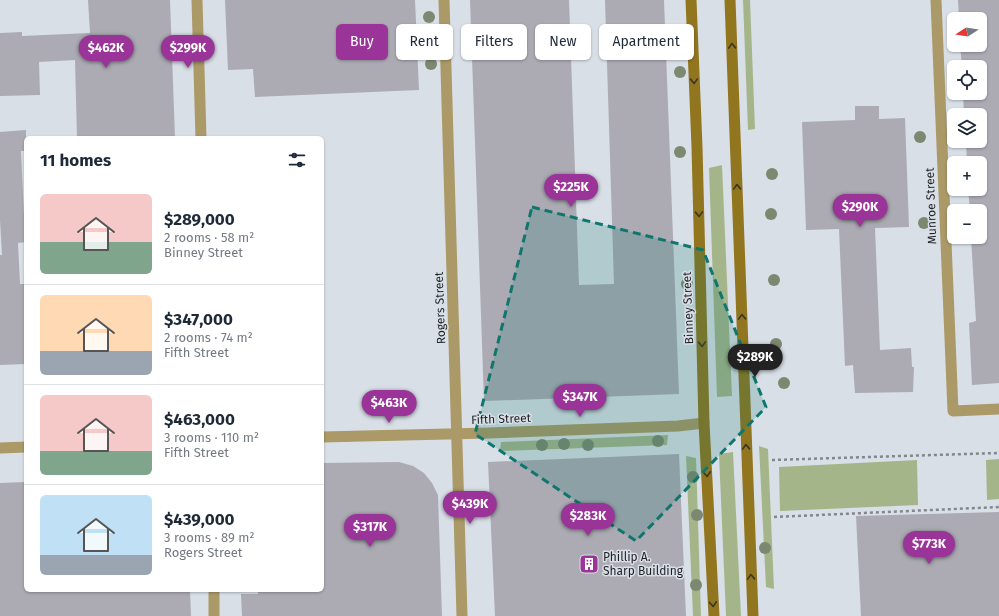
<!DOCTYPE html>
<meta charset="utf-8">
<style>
:root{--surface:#fff;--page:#f2f2f3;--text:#1f2937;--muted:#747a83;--line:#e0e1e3;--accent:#9a3499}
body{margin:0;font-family:"Fira Sans",sans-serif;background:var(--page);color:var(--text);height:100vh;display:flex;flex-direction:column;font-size:15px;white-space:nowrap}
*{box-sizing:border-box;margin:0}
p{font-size:13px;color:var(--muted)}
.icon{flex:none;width:22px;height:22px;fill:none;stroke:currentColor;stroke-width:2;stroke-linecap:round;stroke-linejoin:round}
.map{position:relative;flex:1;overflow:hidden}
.drawer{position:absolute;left:24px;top:136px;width:300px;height:456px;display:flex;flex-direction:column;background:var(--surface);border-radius:6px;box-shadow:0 1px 3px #0004}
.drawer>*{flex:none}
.top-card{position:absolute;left:336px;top:24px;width:380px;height:36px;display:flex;gap:8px}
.needle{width:26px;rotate:258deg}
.controls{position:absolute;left:947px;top:12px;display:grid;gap:8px}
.controls a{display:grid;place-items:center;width:40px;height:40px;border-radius:6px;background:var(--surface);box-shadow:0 1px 3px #0004;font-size:20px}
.price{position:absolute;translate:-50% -34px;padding:0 9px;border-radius:14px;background:var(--accent);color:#fff;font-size:13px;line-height:26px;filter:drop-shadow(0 1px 2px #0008)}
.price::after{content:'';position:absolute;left:50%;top:24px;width:12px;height:9px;margin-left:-6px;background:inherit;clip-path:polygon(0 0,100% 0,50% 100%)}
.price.active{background:#222;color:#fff}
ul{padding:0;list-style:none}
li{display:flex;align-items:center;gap:12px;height:100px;padding:0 16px}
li+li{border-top:1px solid var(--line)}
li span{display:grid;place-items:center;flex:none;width:112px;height:80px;border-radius:6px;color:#555}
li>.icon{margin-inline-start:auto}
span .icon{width:48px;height:48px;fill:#fffc;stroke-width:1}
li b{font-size:17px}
h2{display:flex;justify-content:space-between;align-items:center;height:48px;padding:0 16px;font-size:17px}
.chip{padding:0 14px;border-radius:6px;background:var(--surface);box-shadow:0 1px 3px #0004;font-size:14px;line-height:36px}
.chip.active{background:var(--accent);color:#fff}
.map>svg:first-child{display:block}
.green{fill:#a5b58a}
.building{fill:#acaab3}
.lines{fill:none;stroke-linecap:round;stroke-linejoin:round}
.path{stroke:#83878d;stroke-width:2.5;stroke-dasharray:3 3;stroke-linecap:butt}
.minor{stroke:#ab9967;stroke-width:11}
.secondary{stroke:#91761f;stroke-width:11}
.tree{fill:#7d8870}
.oneway{stroke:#3c3623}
.marked{fill:#0f766e;fill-opacity:0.2;stroke:#0f766e;stroke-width:3;stroke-dasharray:8 5;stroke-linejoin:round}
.labels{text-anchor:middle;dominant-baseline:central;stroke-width:3;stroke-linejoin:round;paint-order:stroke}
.street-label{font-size:12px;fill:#1f2124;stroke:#d9dfe7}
.poi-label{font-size:12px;fill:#1f2124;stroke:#d9dfe7;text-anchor:start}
</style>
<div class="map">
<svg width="999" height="616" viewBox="0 0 999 616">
<rect width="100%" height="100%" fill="#d9dfe7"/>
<path class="green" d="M743,0H750L755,129L748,130Z
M722,165L732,396L717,397L709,168Z
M668,435L667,445L500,451L501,442Z
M759,446L768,449L774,589L766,587Z
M733,452L741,616H726L719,454Z
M686,456L696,458L701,616H693Z
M999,459V499L987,500L986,460Z
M917,460L918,505L780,511L779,467Z"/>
<path class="building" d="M88,0H170L175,138H77L75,60L39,62L40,95L0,96V33L22,32V36L90,33Z
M225,0H415L419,90L255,97L253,69L228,70Z
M470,0H569L579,285L614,284L605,0H664L679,394L484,401Z
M958,0H999V383L972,385L969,323L976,321L971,237H980V211H970L968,189H980V163H967L966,141H980V115H964L963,93H980V67H962L960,45H980V19H959Z
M855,106H879V119L905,118L909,227L875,228L880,350L911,348L912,367H914L913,392L855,393L853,365L845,366L839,229L806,230L802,122L855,120Z
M26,130V151H21L24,217L26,216V242L18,243L20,284H26V364L0,365V255H2L0,220V132Z
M679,454L686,616H495L488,462Z
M399,462L413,466L424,473L432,483L438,495L442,616H242L241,594H258V590H322V463Z
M26,482V590H190L191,616H0V483Z
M999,512V616H861L856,516Z"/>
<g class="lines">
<path class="path" d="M772,460L999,453
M774,517L999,507"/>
<path class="minor" d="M197,0L201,138
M444,0L462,616
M936,0L953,411L999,409
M322,437L489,433L678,426L704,423
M0,448L26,447
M214,590V616"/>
<path class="secondary" d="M691,0L697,147L704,423L714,616
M730,0L753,616"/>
</g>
<g class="tree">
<circle cx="429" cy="17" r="6"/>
<circle cx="430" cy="50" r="6"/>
<circle cx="431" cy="64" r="6"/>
<circle cx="680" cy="72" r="6"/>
<circle cx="920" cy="137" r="6"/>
<circle cx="680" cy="152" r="6"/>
<circle cx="772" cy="174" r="6"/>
<circle cx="771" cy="214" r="6"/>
<circle cx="924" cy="223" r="6"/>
<circle cx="774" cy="280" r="6"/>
<circle cx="687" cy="284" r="6"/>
<circle cx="776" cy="344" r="6"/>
<circle cx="784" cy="383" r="6"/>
<circle cx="658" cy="441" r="6"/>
<circle cx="564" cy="444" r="6"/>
<circle cx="542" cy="445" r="6"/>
<circle cx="588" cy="445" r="6"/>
<circle cx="693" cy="477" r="6"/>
<circle cx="697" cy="515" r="6"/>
<circle cx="765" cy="548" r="6"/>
<circle cx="696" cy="585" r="6"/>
</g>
<defs><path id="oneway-chevron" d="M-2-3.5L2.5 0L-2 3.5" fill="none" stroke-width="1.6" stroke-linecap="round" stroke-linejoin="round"/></defs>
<g class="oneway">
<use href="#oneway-chevron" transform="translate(732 46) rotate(-92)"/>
<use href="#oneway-chevron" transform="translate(694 81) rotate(88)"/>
<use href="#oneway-chevron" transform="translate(737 187) rotate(-92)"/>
<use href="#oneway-chevron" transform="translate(699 214) rotate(88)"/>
<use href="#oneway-chevron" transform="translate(742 317) rotate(-92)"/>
<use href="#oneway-chevron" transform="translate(702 344) rotate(88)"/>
<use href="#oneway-chevron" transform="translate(746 447) rotate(-92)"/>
<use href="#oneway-chevron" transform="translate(707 474) rotate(87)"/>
<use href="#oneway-chevron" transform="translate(751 577) rotate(-92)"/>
<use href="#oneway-chevron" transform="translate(713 604) rotate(86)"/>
</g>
<path class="marked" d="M532,207L703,250L766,407L636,541L475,434Z"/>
<defs>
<symbol id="building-square" viewBox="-11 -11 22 22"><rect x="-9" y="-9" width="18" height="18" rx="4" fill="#9a3499" stroke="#d9dfe7"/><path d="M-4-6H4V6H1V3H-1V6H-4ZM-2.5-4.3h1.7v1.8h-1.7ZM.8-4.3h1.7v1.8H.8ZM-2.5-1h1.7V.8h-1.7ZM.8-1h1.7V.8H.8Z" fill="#fff"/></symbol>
</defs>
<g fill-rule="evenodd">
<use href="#building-square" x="578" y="553" width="22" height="22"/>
</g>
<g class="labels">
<g class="street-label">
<text transform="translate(931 206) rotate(-92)">Munroe Street</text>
<text transform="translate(440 308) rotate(-92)">Rogers Street</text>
<text transform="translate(688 308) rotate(-92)">Binney Street</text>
<text transform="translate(501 419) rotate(-2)">Fifth Street</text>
</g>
<g class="poi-label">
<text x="603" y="557">Phillip A.<tspan x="603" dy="14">Sharp Building</tspan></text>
</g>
</g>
</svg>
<div class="controls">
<a><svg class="needle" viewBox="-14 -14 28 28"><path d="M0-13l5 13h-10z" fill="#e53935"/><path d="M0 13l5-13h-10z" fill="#747a83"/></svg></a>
<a><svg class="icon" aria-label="locate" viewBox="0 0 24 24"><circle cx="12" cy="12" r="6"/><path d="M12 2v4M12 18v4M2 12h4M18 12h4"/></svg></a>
<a><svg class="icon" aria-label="layers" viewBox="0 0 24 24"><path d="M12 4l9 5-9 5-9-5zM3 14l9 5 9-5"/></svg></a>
<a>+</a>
<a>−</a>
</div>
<b class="price" style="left:106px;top:69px">$462K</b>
<b class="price" style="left:188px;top:69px">$299K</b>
<b class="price" style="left:571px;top:208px">$225K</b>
<b class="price" style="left:860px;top:228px">$290K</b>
<b class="price active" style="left:755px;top:378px">$289K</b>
<b class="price" style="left:580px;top:418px">$347K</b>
<b class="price" style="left:389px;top:424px">$463K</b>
<b class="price" style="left:470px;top:525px">$439K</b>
<b class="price" style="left:588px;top:537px">$283K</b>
<b class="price" style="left:370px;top:548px">$317K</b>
<b class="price" style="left:929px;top:565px">$773K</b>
<div class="top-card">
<a class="chip active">Buy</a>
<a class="chip">Rent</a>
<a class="chip">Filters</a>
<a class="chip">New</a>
<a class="chip">Apartment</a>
</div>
<section class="drawer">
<h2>11 homes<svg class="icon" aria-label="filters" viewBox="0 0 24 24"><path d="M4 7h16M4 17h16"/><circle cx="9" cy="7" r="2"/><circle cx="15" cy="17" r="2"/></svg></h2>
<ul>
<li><span style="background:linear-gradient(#f6c9c9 60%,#7fa58c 0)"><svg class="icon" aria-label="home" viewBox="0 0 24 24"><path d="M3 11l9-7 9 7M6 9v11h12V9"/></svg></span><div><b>$289,000</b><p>2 rooms · 58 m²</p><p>Binney Street</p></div></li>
<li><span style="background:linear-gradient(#ffd9b3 70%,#9aa5b1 0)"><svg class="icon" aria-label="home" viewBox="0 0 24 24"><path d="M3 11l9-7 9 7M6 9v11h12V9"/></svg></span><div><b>$347,000</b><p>2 rooms · 74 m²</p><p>Fifth Street</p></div></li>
<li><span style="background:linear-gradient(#f6c9c9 70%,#7fa58c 0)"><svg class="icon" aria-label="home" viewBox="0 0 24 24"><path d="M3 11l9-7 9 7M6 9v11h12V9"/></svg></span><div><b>$463,000</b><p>3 rooms · 110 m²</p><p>Fifth Street</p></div></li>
<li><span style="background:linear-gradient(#bfe0f5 75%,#9aa5b1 0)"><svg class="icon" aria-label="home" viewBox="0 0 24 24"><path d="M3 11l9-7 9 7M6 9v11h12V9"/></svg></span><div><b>$439,000</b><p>3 rooms · 89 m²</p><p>Rogers Street</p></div></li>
</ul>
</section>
</div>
